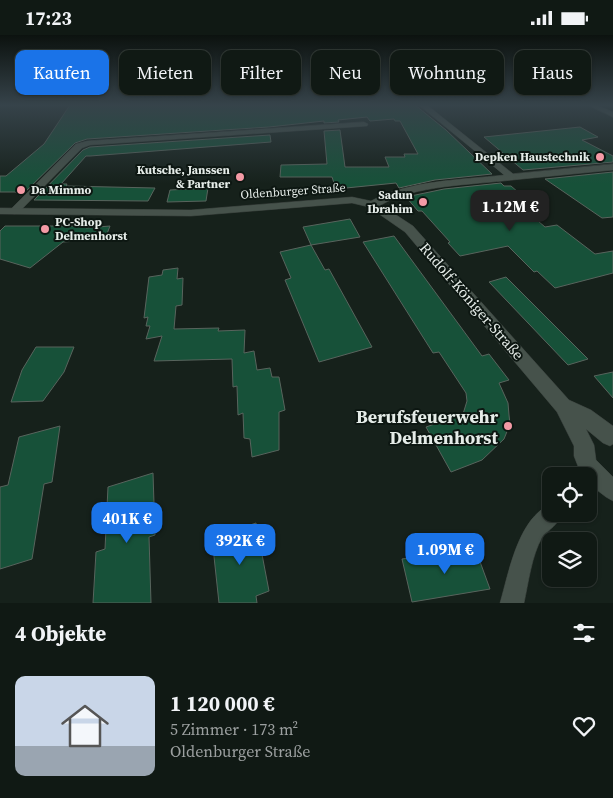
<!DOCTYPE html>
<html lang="de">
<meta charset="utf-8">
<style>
:root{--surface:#101914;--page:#19221d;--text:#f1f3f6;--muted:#9ca0a0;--line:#303834;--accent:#1a73e8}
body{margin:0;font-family:"Source Serif 4",serif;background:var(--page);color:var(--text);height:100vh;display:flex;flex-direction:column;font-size:19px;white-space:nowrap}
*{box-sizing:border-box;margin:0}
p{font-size:16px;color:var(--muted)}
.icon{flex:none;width:28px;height:28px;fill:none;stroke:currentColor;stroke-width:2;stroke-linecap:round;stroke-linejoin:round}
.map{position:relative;height:568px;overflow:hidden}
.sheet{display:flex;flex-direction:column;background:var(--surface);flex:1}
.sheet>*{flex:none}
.guide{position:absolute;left:15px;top:15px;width:584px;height:45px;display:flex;gap:10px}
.tools{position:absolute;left:542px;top:432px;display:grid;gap:10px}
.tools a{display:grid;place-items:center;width:55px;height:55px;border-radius:10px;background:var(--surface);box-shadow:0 1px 4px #0004,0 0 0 1px var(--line);font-size:25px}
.price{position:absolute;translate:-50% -42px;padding:0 11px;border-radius:10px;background:var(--accent);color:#fff;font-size:16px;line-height:32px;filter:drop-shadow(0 1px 2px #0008)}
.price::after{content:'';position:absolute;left:50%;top:30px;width:15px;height:11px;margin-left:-8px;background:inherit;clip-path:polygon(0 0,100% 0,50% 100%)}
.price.active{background:#222;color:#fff}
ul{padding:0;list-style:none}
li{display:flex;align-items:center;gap:15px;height:125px;padding:0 15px}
li span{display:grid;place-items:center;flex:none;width:140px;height:100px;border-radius:10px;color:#555}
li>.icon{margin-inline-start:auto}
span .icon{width:60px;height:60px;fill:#fffc;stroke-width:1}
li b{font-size:21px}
h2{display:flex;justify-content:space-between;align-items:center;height:60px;padding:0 15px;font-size:21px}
.tag{padding:0 18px;border-radius:10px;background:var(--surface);box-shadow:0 1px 4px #0004,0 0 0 1px var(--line);font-size:18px;line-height:45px}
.tag.active{background:var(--accent);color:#fff}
.status{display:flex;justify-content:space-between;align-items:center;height:35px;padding:0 25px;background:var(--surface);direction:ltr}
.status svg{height:14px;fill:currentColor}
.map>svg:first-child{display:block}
.building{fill:#175139;stroke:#58645d}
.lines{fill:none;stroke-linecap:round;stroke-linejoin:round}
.street-casing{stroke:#353c38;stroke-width:1}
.secondary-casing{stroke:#353c38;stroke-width:1}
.street{fill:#46524b;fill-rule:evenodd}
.secondary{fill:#46524b;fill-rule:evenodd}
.poi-dot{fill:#f49aa5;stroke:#0d1712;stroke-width:2}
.labels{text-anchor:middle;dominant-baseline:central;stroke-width:4;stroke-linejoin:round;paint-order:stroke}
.far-poi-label{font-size:12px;font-weight:bold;fill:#e5ece8;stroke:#0d1712;text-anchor:end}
.far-street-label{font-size:12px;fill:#e5ece8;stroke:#0d1712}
.street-label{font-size:15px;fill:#e5ece8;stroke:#0d1712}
.near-poi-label{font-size:18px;font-weight:bold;fill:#e5ece8;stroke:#0d1712;text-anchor:end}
</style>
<div class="status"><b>17:23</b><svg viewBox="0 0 49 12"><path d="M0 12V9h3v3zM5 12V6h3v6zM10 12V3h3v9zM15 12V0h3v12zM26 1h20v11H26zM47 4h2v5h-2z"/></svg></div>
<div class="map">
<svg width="613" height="568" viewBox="0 0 613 568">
<rect width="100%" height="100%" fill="#16211b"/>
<path class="building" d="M70,70H415L446,95L492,139L435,145L399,153L396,148L336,154L332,142H280L281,130L327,129L324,96L340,95L345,132H389L385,122H405L404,119H418L400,86H395L394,84L370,86L367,82L338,85L339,87L324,88V86L269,92L87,104L75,108L21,161L15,157H0V141H6L44,109Z
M580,92L598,102L582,105L613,121V127L523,135L484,102Z
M270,100L271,107L90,121H86L61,149H67L66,151L155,153L148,166L34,165L83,115L90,112Z
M613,137V182L602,183L545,144Z
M501,148L504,151H511L533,170L531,180L545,192L557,190L595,219L613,216V238L555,253L537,236L534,237L508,211L460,221L448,208L450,207L422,176H418L406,162L444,154Z
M208,153L206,166L167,167L170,155Z
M350,184L360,202L311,210L303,192Z
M5,191H87L86,193L110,191L105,204L63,207L30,233L0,224V196Z
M394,201L482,321L489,319L509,345L499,348L508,368L509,380L510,389L504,404L482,425L451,437L426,392L463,379L467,366L466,358L439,317L433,318L363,207Z
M311,210L325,235L329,234L372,312L319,327L285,245L291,243L280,217Z
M178,233L177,244L183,243L182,270L176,271L174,294L219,293L218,296L245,295L244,318L254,316L257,335L270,333L272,342H279L285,375L279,377V415L252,422L250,404L244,403L243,378L238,380L237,351L233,352L232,324L154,326L162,301L146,304L150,291H146L148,282L144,283L149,242L162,240L163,235Z
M506,242L588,324L568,330L489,247Z
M36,312H74L64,337L43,366L11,367L22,335Z
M613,337V363L594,341Z
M60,391L52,447L44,449L32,524L0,534V452L8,450L19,402Z
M153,438L155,500L149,502L151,568H93L96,517L105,514L108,452Z
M256,488L269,556L256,561L257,568H219L212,503Z
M475,513L490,554L412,567L402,524Z"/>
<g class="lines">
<defs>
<path id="street" d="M588,70H596L613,77V82Z
M364,87L368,89L367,91L90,110L82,113L18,178L14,179L9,176L76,109L87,106Z
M613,129V135L512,145L507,142L512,139Z
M551,469V479H562C558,490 549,494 542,503C532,519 528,550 524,568H500C509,537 518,483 551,469Z"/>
<path id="secondary" d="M419,70H427L517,142L512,145C472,150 415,150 381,170L413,191L569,365L591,375L613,391V409L610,411L603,408L586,394L594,410L596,425L613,442V466L606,462L589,449V441H582L581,439L574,421V411L557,377L405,197L369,172L352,168L191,181L0,179V173L191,175L352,162L371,166C410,145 460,145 504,140Z"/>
</defs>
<use href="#street" class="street-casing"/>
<use href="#secondary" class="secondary-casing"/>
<use href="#street" class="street"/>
<use href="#secondary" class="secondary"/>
</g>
<linearGradient id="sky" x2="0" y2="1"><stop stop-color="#0c120f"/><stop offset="0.47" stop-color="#36434a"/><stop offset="1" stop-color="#36434a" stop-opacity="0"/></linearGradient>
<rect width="613" height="149" fill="url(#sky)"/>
<g class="poi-dot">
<circle cx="600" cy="122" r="5"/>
<circle cx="240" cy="142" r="5"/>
<circle cx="21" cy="155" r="5"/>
<circle cx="423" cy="167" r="5"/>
<circle cx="45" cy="194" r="5"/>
<circle cx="508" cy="391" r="5"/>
</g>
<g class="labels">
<g class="far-poi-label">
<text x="590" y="122">Depken Haustechnik</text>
<text x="230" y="135">Kutsche, Janssen<tspan x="230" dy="14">&amp; Partner</tspan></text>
<text x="31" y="155" text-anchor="start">Da Mimmo</text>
<text x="413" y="160">Sadun<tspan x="413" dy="14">Ibrahim</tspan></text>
<text x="55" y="187" text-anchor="start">PC-Shop<tspan x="55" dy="14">Delmenhorst</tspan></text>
</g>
<g class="far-street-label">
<text transform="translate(293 156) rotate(-4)">Oldenburger Straße</text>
</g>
<g class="street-label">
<text transform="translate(472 266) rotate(49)">Rudolf-Königer-Straße</text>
</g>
<g class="near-poi-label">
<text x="498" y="381">Berufsfeuerwehr<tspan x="498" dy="21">Delmenhorst</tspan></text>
</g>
</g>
</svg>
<div class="tools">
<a><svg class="icon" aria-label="locate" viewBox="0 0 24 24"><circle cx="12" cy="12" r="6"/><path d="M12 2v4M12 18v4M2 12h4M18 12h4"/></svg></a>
<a><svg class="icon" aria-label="layers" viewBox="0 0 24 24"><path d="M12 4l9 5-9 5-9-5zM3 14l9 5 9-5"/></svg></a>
</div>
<b class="price active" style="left:510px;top:197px">1.12M €</b>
<b class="price" style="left:127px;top:509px">401K €</b>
<b class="price" style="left:240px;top:531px">392K €</b>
<b class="price" style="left:445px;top:540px">1.09M €</b>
<div class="guide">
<a class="tag active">Kaufen</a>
<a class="tag">Mieten</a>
<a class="tag">Filter</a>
<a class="tag">Neu</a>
<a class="tag">Wohnung</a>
<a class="tag">Haus</a>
</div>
</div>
<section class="sheet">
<h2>4 Objekte<svg class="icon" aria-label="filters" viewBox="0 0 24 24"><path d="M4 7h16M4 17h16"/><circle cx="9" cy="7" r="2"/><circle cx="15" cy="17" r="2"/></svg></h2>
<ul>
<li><span style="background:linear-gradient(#c9d6e8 70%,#9aa5b1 0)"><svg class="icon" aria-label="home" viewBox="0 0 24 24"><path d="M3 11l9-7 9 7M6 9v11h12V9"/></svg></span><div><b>1 120 000 €</b><p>5 Zimmer · 173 m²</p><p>Oldenburger Straße</p></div><svg class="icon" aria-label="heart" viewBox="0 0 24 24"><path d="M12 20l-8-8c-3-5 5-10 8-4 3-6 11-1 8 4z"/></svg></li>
</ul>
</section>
